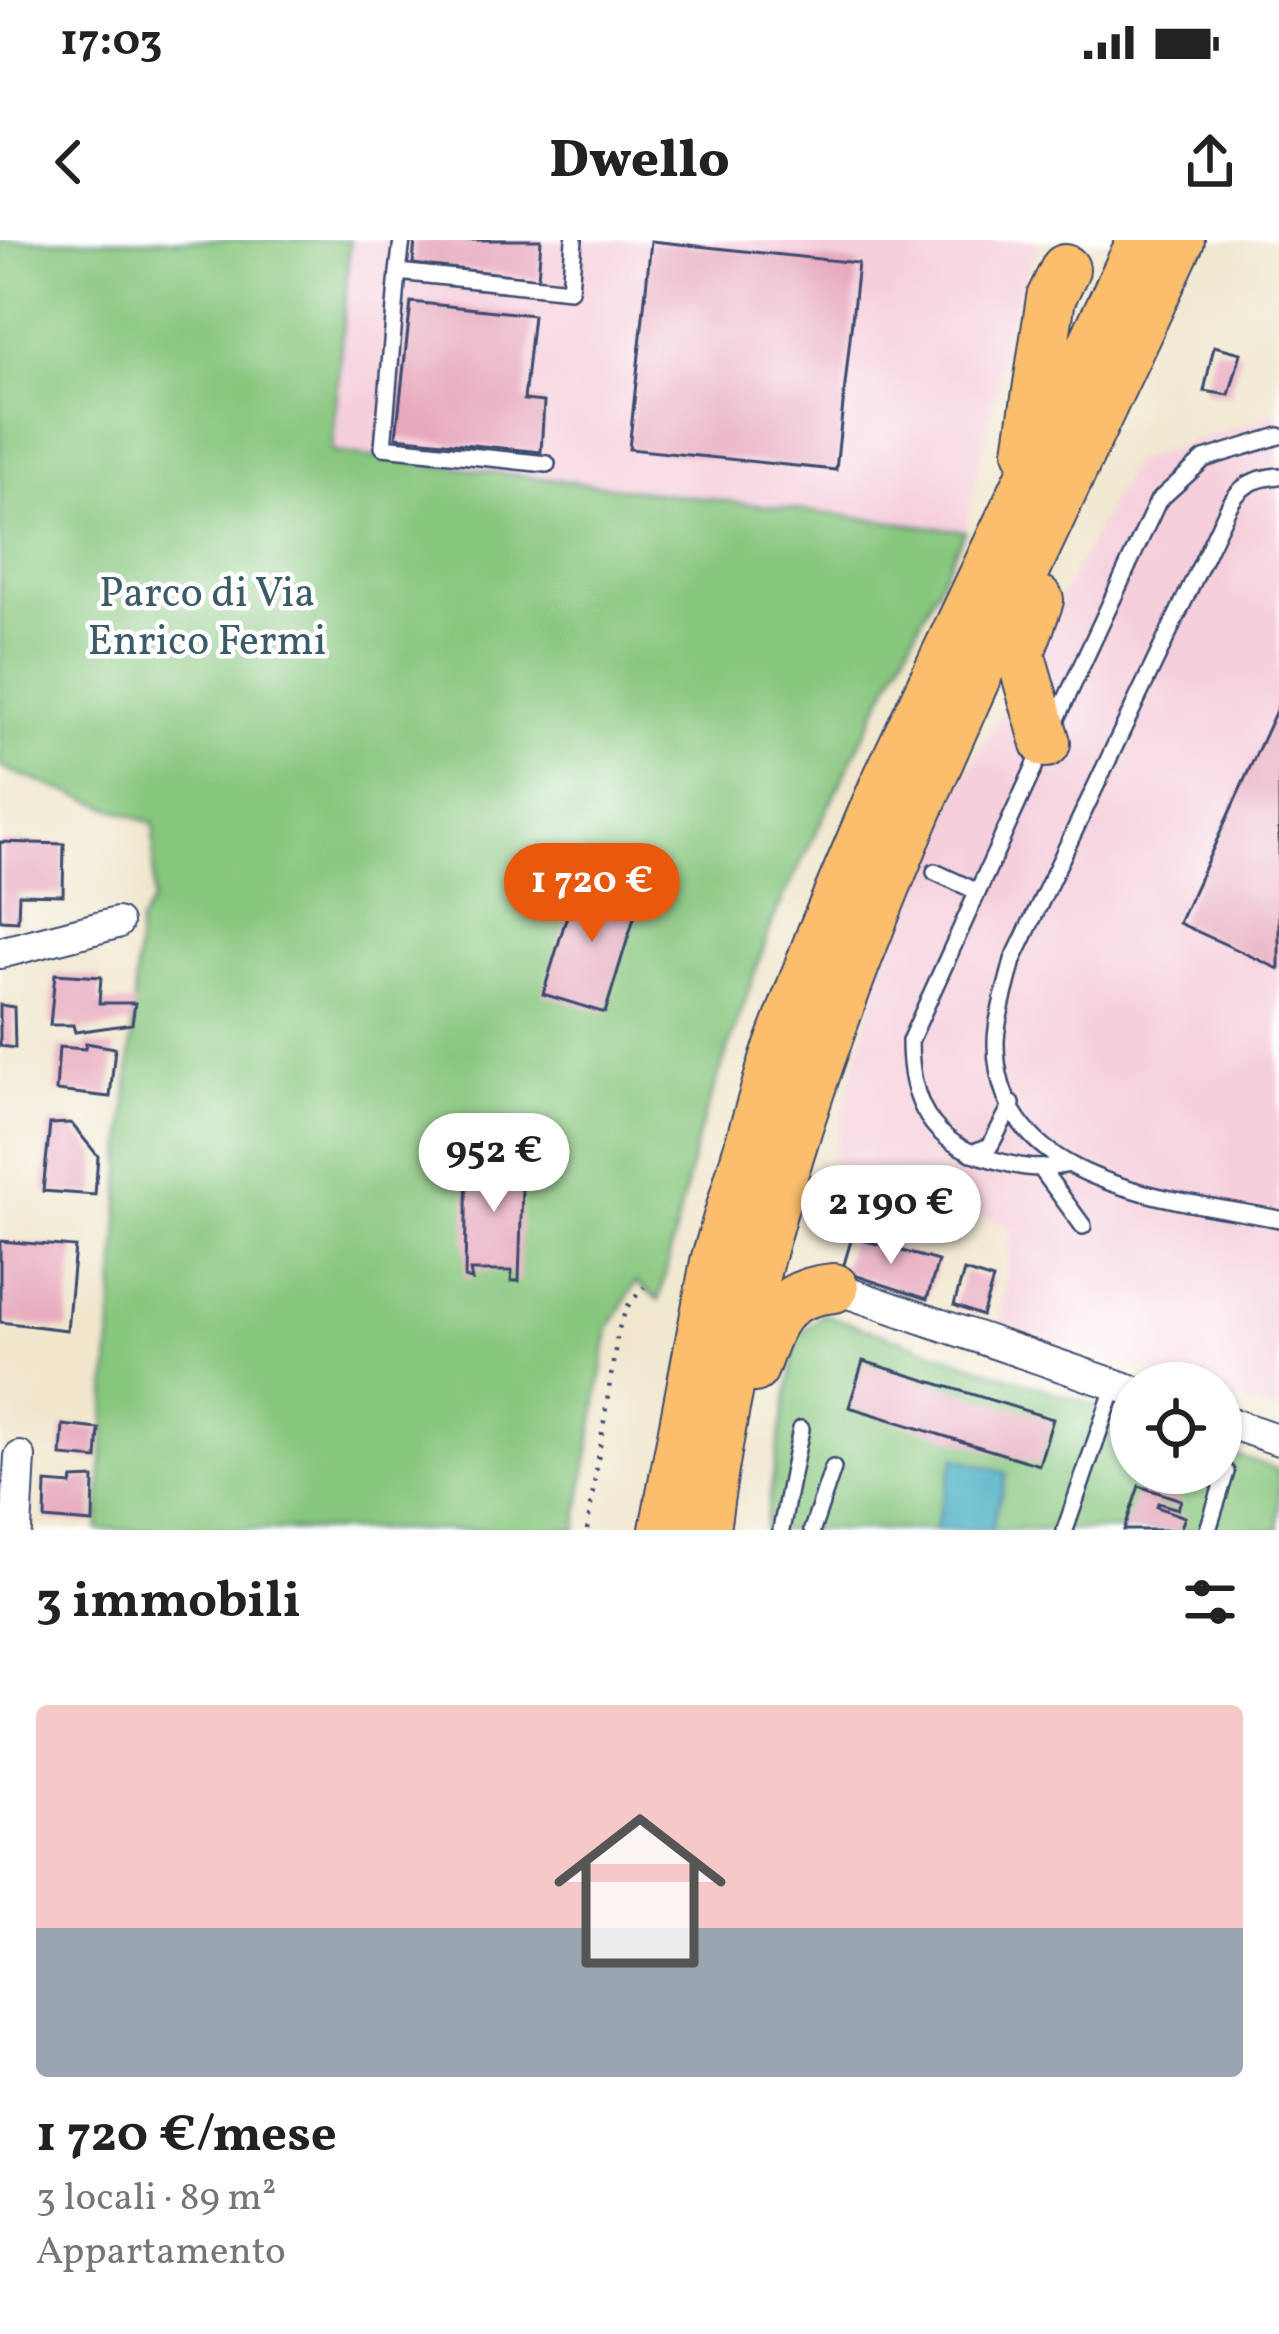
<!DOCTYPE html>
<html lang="it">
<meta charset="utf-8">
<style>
:root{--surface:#fff;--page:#f6f6f6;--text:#222;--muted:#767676;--line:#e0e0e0;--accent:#ea580c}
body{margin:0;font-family:Vollkorn,serif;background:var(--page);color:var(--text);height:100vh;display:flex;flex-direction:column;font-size:45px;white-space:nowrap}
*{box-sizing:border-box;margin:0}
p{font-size:39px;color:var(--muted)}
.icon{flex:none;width:66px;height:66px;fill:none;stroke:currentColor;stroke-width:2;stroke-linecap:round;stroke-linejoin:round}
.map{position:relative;height:1290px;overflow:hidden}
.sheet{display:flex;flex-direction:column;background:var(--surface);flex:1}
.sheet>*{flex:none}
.buttons{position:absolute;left:1110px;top:1122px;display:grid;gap:24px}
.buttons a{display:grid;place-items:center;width:132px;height:132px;border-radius:50%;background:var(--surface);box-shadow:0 3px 9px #0004;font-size:60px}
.price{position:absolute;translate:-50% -102px;padding:0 27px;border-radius:42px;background:#fff;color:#222;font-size:39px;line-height:78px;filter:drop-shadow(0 3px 6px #0008)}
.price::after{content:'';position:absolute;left:50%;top:72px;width:36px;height:27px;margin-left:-18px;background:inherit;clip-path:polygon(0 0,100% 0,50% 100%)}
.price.on{background:var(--accent);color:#fff}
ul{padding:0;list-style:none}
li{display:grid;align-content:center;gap:24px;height:636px;padding:0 36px}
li+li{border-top:3px solid var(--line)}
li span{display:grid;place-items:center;height:372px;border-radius:12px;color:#555}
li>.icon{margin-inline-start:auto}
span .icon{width:216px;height:216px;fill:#fffc;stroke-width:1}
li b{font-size:51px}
h2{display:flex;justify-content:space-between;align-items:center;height:144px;padding:0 36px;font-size:51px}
.status{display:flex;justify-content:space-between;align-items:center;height:84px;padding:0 60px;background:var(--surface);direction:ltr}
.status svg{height:33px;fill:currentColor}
header{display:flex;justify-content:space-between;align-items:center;height:156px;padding:0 36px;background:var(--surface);font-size:54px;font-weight:800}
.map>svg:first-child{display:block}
.built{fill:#f5cfdb}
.green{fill:#87c67d;stroke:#517a6e;stroke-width:3}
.water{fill:#3eaabe;stroke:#2c6c8e;stroke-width:3}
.building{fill:#e7a8bd}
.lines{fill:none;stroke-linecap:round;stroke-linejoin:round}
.service-casing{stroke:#3b4a6e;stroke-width:20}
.minor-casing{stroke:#3b4a6e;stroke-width:34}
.primary-casing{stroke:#3b4a6e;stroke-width:52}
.path{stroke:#3b4a6e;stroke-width:4.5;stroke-dasharray:3 9;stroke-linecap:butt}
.service{stroke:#fff;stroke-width:15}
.minor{stroke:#fff;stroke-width:30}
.primary{stroke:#fabe6d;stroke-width:48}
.labels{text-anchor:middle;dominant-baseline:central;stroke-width:9;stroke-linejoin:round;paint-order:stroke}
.park-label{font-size:42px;fill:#3b5c67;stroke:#fff}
</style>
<div class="status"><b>17:03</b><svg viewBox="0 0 49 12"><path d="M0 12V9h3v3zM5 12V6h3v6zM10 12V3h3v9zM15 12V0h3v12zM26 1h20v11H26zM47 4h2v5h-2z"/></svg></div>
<header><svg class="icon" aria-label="back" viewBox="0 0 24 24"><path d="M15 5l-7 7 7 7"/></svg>Dwello<svg class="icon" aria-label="share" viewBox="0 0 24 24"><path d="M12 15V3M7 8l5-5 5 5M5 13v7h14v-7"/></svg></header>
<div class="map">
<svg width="1279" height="1290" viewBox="0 0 1279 1290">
<rect width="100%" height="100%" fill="#fff"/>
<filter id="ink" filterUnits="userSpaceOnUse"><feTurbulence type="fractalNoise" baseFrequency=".00833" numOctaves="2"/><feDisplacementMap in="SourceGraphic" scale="24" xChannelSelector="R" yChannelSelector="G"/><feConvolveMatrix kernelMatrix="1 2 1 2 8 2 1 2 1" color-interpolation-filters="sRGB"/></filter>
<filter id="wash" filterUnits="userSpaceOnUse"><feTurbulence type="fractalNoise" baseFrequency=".004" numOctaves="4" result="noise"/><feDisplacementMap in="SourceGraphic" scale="48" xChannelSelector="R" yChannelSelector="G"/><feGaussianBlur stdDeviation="2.7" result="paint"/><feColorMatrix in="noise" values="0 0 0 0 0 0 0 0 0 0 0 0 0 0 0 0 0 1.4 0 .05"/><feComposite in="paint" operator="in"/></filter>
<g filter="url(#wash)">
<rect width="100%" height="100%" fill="#f0e6cc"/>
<path class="built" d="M350,0H1041L1013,65L965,291L331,212Z
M1279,172V1174L1221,1155V1143H1183L1000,1084L1011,987L831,919L880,728L941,583L1133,221Z"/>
<path class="green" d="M0,0H350L332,212L965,291L775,675L698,895L659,1060L636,1042L609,1089L576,1290H98L139,685L153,660L154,584L0,527Z
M823,1074L1131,1178V1233H1221V1210L1279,1230V1290H764L797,1097Z"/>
<path class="water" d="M955,1217L1007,1233L991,1290H934Z"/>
<g id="blocks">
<path class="building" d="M415,0H541L538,38L413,24Z
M651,1L858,23L836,230L629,209Z
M411,62L533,75L524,160L544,162L541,212L396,197Z
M1214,106L1241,113L1229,155L1204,151Z
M1279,464V729L1179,683Z
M0,602L64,604L63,655L19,654L18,681L0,680Z
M579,636L641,655L605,773L543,754Z
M55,734L101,737L99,763H135L132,784L75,792L73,785H50Z
M0,765L14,767L15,808L0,806Z
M86,803L115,808L110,857L56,851L59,807L85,809Z
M71,883L98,916L95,955L43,951L50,884Z
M477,913V918L523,917L519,1041H511L512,1031H470L472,1040L465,1038L467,914Z
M852,997L938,1021L927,1059L842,1031Z
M0,1001L75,1007L67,1090L0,1082Z
M964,1031L993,1040L982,1076L954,1065Z
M863,1121L1053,1179L1039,1225L849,1167Z
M63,1185L99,1189L97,1219L61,1216Z
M94,1238L93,1283L45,1279L46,1243L71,1245L73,1239Z
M1139,1246L1181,1260L1178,1269L1158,1263L1157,1267L1185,1277L1180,1290H1124Z"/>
</g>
</g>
<g filter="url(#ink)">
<use href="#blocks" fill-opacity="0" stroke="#3b4a6e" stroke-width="3"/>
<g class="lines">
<defs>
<path id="service" d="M398,32L402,0
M547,224L383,207L398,32L570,50L574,0
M1279,236C1254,238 1240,245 1228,268L1013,720C1007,746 997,774 996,801C994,949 1174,958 1279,979
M1055,483L1158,261L1204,219L1279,196
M1042,510L910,801C910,861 930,903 991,919C1018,927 1037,931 1065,925
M935,632L976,651
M971,913L990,906L1012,864
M1042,930L1083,986
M781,1290L801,1189
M812,1290L833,1228
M1065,1290L1115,1145
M1208,1290L1226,1232"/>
<path id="minor" d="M0,713L117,683
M834,1048L1131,1150
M1221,1180L1279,1200
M16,1290L20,1217"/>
<path id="primary" d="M1028,211L1051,58L1065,29
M1039,360L1020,413L1046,503
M754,1128C771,1080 779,1053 834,1048
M664,1290L715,1022L774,820L821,695L884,546L1142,0
M705,1290C767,824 987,421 1180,0"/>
</defs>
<use href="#service" class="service-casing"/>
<use href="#minor" class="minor-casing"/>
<use href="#primary" class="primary-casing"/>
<path class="path" d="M587,1290L618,1091L627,1067L644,1047"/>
<use href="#service" class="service"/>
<use href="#minor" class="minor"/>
<use href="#primary" class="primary"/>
</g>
</g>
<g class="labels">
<g class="park-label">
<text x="207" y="355">Parco di Via<tspan x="207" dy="48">Enrico Fermi</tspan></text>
</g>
</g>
</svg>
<div class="buttons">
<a><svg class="icon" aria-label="locate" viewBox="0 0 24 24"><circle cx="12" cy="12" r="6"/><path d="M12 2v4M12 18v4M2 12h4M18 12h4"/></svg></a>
</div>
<b class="price on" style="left:592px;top:705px">1 720 €</b>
<b class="price" style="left:494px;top:975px">952 €</b>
<b class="price" style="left:891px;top:1027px">2 190 €</b>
</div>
<section class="sheet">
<h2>3 immobili<svg class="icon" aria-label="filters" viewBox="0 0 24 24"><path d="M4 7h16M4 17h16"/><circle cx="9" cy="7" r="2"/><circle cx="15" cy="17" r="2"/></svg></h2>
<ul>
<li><span style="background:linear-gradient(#f6c9c9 60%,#9aa5b1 0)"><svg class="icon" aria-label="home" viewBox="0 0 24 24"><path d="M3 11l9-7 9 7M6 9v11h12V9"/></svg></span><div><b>1 720 €/mese</b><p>3 locali · 89 m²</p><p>Appartamento</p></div></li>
</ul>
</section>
